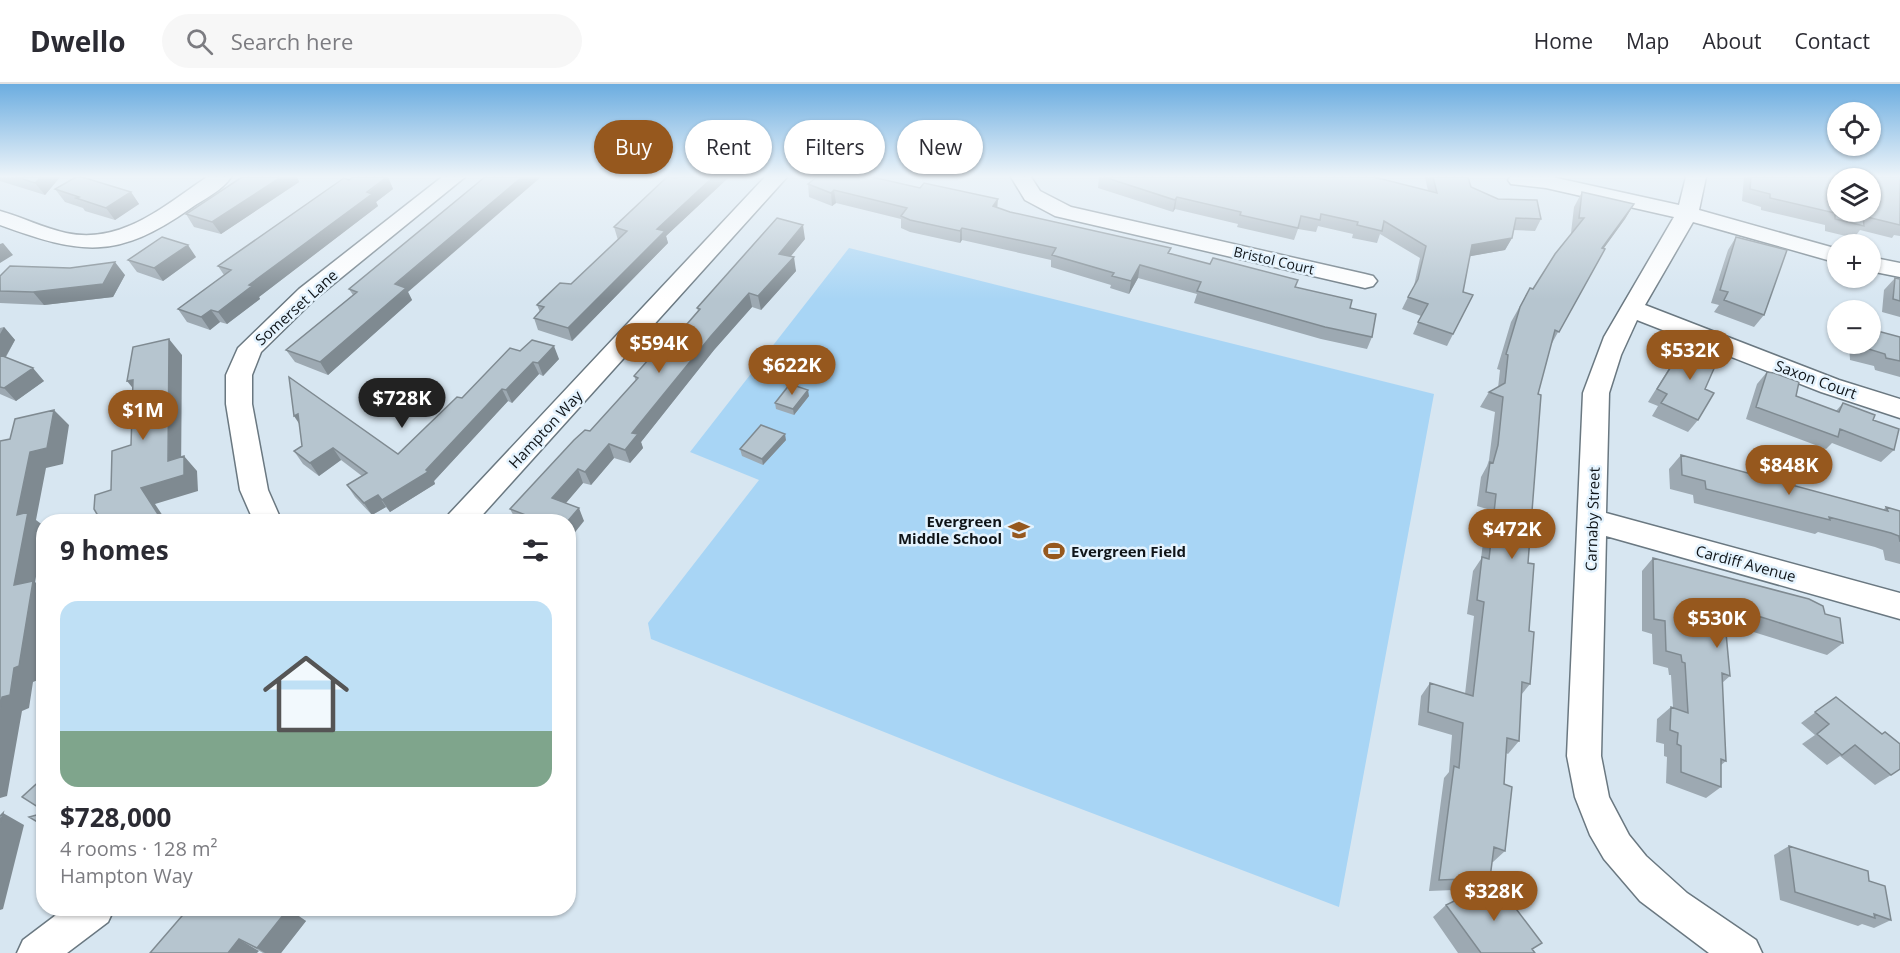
<!DOCTYPE html>
<meta charset="utf-8">
<style>
:root{--surface:#fff;--page:#f7f7f7;--text:#2b2b33;--muted:#7c7c81;--line:#e1e1e2;--accent:#96581e}
body{margin:0;font-family:"Open Sans",sans-serif;background:var(--page);color:var(--text);height:100vh;display:flex;flex-direction:column;font-size:22px;white-space:nowrap}
*{box-sizing:border-box;margin:0}
p{font-size:20px;color:var(--muted)}
.icon{flex:none;width:33px;height:33px;fill:none;stroke:currentColor;stroke-width:2;stroke-linecap:round;stroke-linejoin:round}
.map{position:relative;flex:1;overflow:hidden}
.panel{position:absolute;left:36px;top:430px;width:540px;height:402px;display:flex;flex-direction:column;background:var(--surface);border-radius:24px;box-shadow:0 2px 4px #0004}
.panel>*{flex:none}
.guide{position:absolute;left:594px;top:36px;width:570px;height:54px;display:flex;gap:12px}
.buttons{position:absolute;left:1827px;top:18px;display:grid;gap:12px}
.buttons a{display:grid;place-items:center;width:54px;height:54px;border-radius:50%;background:var(--surface);box-shadow:0 2px 4px #0004;font-size:30px}
.price{position:absolute;translate:-50% -51px;padding:0 14px;border-radius:21px;background:var(--accent);color:#fff;font-size:20px;line-height:39px;filter:drop-shadow(0 2px 3px #0008)}
.price::after{content:'';position:absolute;left:50%;top:36px;width:18px;height:14px;margin-left:-9px;background:inherit;clip-path:polygon(0 0,100% 0,50% 100%)}
.price.selected{background:#222;color:#fff}
ul{padding:0;list-style:none}
li{display:grid;align-content:center;gap:12px;height:318px;padding:0 24px}
li+li{border-top:2px solid var(--line)}
li span{display:grid;place-items:center;height:186px;border-radius:18px;color:#555}
li>.icon{margin-inline-start:auto}
span .icon{width:108px;height:108px;fill:#fffc;stroke-width:1}
li b{font-size:26px}
h2{display:flex;justify-content:space-between;align-items:center;height:72px;padding:0 24px;font-size:26px}
.chip{padding:0 21px;border-radius:27px;background:var(--surface);box-shadow:0 2px 4px #0004;font-size:21px;line-height:54px}
.chip.selected{background:var(--accent);color:#fff}
header{display:flex;align-items:center;gap:36px;box-sizing:border-box;height:84px;padding:0 30px;background:var(--surface);border-bottom:2px solid var(--line)}
header strong{font-size:28px}
nav{display:flex;gap:33px;margin-inline-start:auto;font-size:21px}
.search{width:420px;height:54px;background:var(--page);display:flex;align-items:center;gap:15px;box-sizing:border-box;padding:0 21px;border-radius:33px;color:var(--muted);font-size:22px}
.map>svg:first-child{display:block}
.green{fill:#a8d5f5}
.lines{fill:none;stroke-linecap:round;stroke-linejoin:round}
.minor-casing{stroke:#6a7881;stroke-width:3}
.minor{fill:#fff;fill-rule:evenodd}
.wall{fill:#9da9b2}
.shaded-wall{fill:#7f8a91}
.building{fill:#b6c5cf;stroke:#7f8a91;stroke-width:1.5;fill-rule:evenodd}
.labels{text-anchor:middle;dominant-baseline:central;stroke-width:5;stroke-linejoin:round;paint-order:stroke}
.far-street-label{font-size:14px;fill:#0f1418;stroke:#e4f3fe}
.street-label{font-size:15px;fill:#0f1418;stroke:#e4f3fe}
.poi-label{font-size:15px;font-weight:bold;fill:#0f1418;stroke:#e4f3fe;text-anchor:end}
</style>
<header>
<strong>Dwello</strong>
<div class="search"><svg class="icon" aria-label="search" viewBox="0 0 24 24"><circle cx="10" cy="10" r="6"/><path d="M15 15l6 6"/></svg>Search here</div>
<nav><a>Home</a><a>Map</a><a>About</a><a>Contact</a></nav>
</header>
<div class="map">
<svg width="1900" height="869" viewBox="0 0 1900 869">
<rect width="100%" height="100%" fill="#d7e6f1"/>
<path class="green" d="M849,164L1434,310L1339,823L997,693L651,555L648,539L759,396L690,368Z"/>
<g class="lines">
<defs>
<path id="minor" d="M207,93H231C223,106 204,115 191,124C117,176 82,171 0,141V127C22,133 43,144 66,149C121,161 164,122 207,93Z
M442,93H465L315,215L261,268L252,291V320L268,406L282,438H254L240,406L226,320V291L238,264L299,205Z
M765,93H787L476,438H445L449,430Z
M1011,93H1031L1040,107L1071,123L1365,190L1373,192L1377,197L1373,202L1365,204L1055,132L1025,116Z
M1510,93H1552L1679,121L1686,93H1706L1699,126L1838,165V179L1693,138L1645,221L1839,296L1900,315V334L1821,308L1637,236L1621,271L1609,309L1606,429L1900,509V535L1606,452L1601,672L1609,713L1629,751L1646,772L1687,809L1756,856L1762,869H1709L1640,817L1604,775L1590,751L1575,713L1567,672L1583,309L1604,253L1674,133L1546,104L1511,100L1508,96Z
M1870,173L1900,179V193L1870,187Z
M64,825H114L108,838L67,869H17L23,856Z"/>
</defs>
<use href="#minor" class="minor-casing"/>
<use href="#minor" class="minor"/>
</g>
<path class="wall" d="M0,93H60L45,111L0,97Z
M242,93H297L299,98L221,150L194,143L186,130Z
M388,93L393,105L376,118L378,122L259,213L260,215L227,240L220,238L210,246L187,238L178,225L224,191L218,182L349,96Z
M1099,93H1382L1380,95L1428,107L1425,93H1468L1471,103L1541,135L1535,147L1513,146L1512,154L1505,166L1470,172L1463,208L1473,211L1447,262L1413,250L1421,232L1402,225L1408,213L1414,202L1420,174L1380,150L1377,159L1352,154L1353,150L1318,142L1316,148L1298,145L1294,156L1237,143L1238,140L1175,125L1173,128L1098,104Z
M1744,93H1900V152L1894,151L1892,154L1860,146L1854,154L1825,147V141L1761,126V123L1742,117Z
M677,94H728L666,152L668,159L572,257L538,246L534,234L540,228L537,221L571,200L618,156L614,143Z
M867,95L997,124L1010,128L1171,164L1169,169L1295,203L1350,224L1372,253L1367,265L1321,255L1194,219L1197,210L1138,194L1129,210L1110,204L1111,201L1051,183V176L962,156L960,159L910,148L901,144V135L836,119L832,122L809,113L808,100Z
M55,105L131,108L139,120L115,136L85,127L83,124L65,118Z
M1582,108L1634,120L1625,135L1604,164L1551,261L1538,310L1528,479L1529,547L1530,600L1521,611L1519,657L1508,670L1506,669L1504,700L1505,767L1493,778H1492L1490,794L1478,805L1429,807L1444,694L1449,688L1452,651L1418,641L1421,612L1430,599L1465,610L1474,532L1467,530L1473,487L1481,475L1487,425L1477,422L1481,393L1487,382L1489,376L1495,328L1480,323L1489,308L1498,304L1500,286L1497,285L1511,238L1530,204L1533,205L1572,149H1571L1574,123Z
M1736,153L1764,231L1754,243L1714,228L1719,221L1711,219L1728,166Z
M805,155L790,173L796,187L761,226L752,223L714,266L641,358L643,364L630,379L614,374L591,401L583,399L566,419L584,437L517,438L510,425L590,347L636,297L634,292L654,278L667,263L698,227L697,224Z
M196,173L163,197L137,188L128,176Z
M125,191L113,213L44,221L0,219V192Z
M1895,194L1900,195V233L1882,228L1884,206Z
M349,205L408,208L412,216L328,291L295,278L286,266L353,211Z
M4,243L15,256L6,273L44,297L16,317L0,310V244Z
M1900,253V293L1875,286L1874,282L1850,276L1849,260H1870Z
M1687,258L1705,305L1698,336L1688,348L1652,332L1658,322L1648,318L1668,286Z
M520,267L559,275L543,292L539,290L512,319L508,317L434,397L435,400L390,428L386,423L372,431L355,413L347,401L362,392L341,376L319,392L303,380L294,367L302,362L398,370L462,314Z
M1767,288L1796,312L1836,327L1843,319L1873,336L1894,366L1881,378L1832,359L1826,365L1746,335L1757,300Z
M809,312L794,331L776,325L775,319Z
M786,356L763,381L742,372L740,365Z
M1681,371L1883,426L1886,423L1900,427V480L1885,476L1883,466L1875,463L1818,448L1815,450L1694,419L1693,411L1670,405L1669,385Z
M1653,474L1825,530L1843,559L1827,571L1747,546L1744,549L1725,544L1730,592L1722,599L1726,677L1721,681V703L1706,714L1666,699L1667,673L1664,672V660L1656,658L1657,635L1671,623H1673L1671,591H1669L1668,584L1653,580L1652,550L1642,547V487Z
M1836,613L1891,691L1875,701L1840,672L1827,681L1802,660L1815,651L1801,639Z
M1789,762L1869,797L1891,836L1874,844L1862,840L1858,842L1780,816L1774,771Z
M1446,821L1535,869H1458L1433,833Z
M187,825H289L306,837L281,869H263Z"/>
<path class="shaded-wall" d="M41,93H60L45,111L35,99Z
M281,93H297L299,98L221,150L212,138Z
M388,93L393,105L376,118L378,122L259,213L260,215L227,240L218,228L249,201Z
M522,93H541L408,208L412,216L328,291L320,278L395,200Z
M713,93L728,94L666,152L668,159L572,257L568,244L657,145Z
M834,106L836,119L832,122L831,109Z
M131,108L139,120L115,136L106,124Z
M1177,113L1175,125L1173,128L1175,116Z
M998,115L997,127L993,122Z
M1634,120L1625,135L1593,179L1602,164Z
M803,141L805,155L781,184L779,170Z
M962,144V156L960,159V147Z
M1512,154L1505,166L1466,173L1472,161Z
M3,159L13,171L0,179V160Z
M188,161L196,173L163,197L154,184Z
M794,173L796,187L761,226L758,212Z
M115,178L125,191L113,213L44,221L33,208Z
M1140,181L1138,194L1129,210L1131,197Z
M749,209L752,223L714,266L641,358L643,364L630,379L625,366L632,349L711,252Z
M211,226L220,238L210,246L201,233Z
M4,243L15,256L2,279L0,277V250Z
M169,255L182,271L181,392L168,377Z
M554,262L559,275L543,292L538,279Z
M533,278L539,290L512,319L506,306Z
M33,284L44,297L16,317L4,304Z
M133,296L140,313L127,297Z
M502,305L508,317L434,397L435,400L390,428L382,416L426,386Z
M808,306L809,312L794,331L793,325Z
M54,326L69,341L63,380L46,384L36,436L44,442V450L35,498L44,506V556L38,596L33,598L29,624L22,627L7,712L0,714V625L14,501L17,431L30,368Z
M298,330L302,344L294,332Z
M785,350L786,356L763,381L762,375Z
M609,360L614,374L591,401L585,388Z
M333,364L341,376L319,392L310,379Z
M184,372L197,387L198,407L155,420L167,438H163L141,404Z
M578,385L583,399L559,427L552,414Z
M378,411L386,423L372,431L364,419Z
M579,424L584,437L568,457V438H567Z
M111,432L118,438H102L101,437Z
M3,729L24,741L3,825L0,826V740Z
M288,825L306,837L281,869H265L257,864Z
M239,855L259,867L257,869H228Z"/>
<path class="building" d="M16,93H41L35,99Z
M76,93H82L131,108L106,124L76,114L79,113L55,105Z
M242,93H281L212,138L186,130Z
M353,93H387L367,108L372,110L249,201L252,202L218,228L211,226L201,233L178,225L231,186L218,182L344,94L349,96Z
M485,93H522L395,200L406,204L320,278L286,266L357,208L349,205Z
M667,93L677,94L678,93H713L657,145L665,147L568,244L534,234L544,223L537,221L560,199L571,200L627,147L614,143Z
M817,93H862L867,95L868,93H872L920,104L924,99L998,115L993,122L1010,128L1171,164L1168,169L1210,180L1213,174L1298,196L1295,203L1352,216L1350,224L1376,230L1372,253L1325,243L1197,207L1201,198L1140,181L1131,197L1112,192L1114,189L1052,171L1056,164L962,144L960,147L910,136L901,132L907,124L834,106L831,109L808,100Z
M1104,93H1374L1437,109L1433,93H1468L1471,103L1498,115L1537,116L1541,135L1516,134L1512,154L1472,161L1463,208L1473,211L1453,250L1418,238L1428,220L1408,213L1418,195L1426,162L1384,137L1382,147L1357,141L1358,138L1321,130L1320,136L1301,132L1298,144L1240,131L1241,128L1177,113L1175,116Z
M1751,93H1900V141L1863,132L1864,142L1835,135V129L1770,114V110L1750,105ZM1838,94H1870V128H1838Z
M1582,108L1634,120L1602,164L1605,165L1559,248L1555,246L1538,310L1541,311L1528,479L1534,480L1529,547L1534,548L1530,600L1522,598L1519,657L1507,654L1504,700L1512,703L1505,767L1494,763L1490,794L1439,796L1454,682L1459,684L1463,639L1428,628L1430,599L1473,612L1484,518L1477,516L1482,473L1489,475L1496,410L1486,408L1490,378L1493,379L1498,361L1503,313L1489,308L1505,299L1508,271L1506,270L1520,223L1530,204L1533,205L1555,170L1584,134H1579Z
M777,134L803,141L779,170L794,173L758,212L749,209L711,252L632,349L638,350L625,366L609,360L585,388L578,385L552,414L579,424L567,438H527L531,433L510,425L574,356L585,346L590,347L638,294L634,292L648,276L654,278L667,263L700,225L697,224Z
M162,153L188,161L154,184L128,176Z
M1736,153L1787,166L1764,231L1724,216L1728,208L1720,206Z
M115,178L103,200L33,208L0,207V192L10,182L70,184Z
M1895,194L1900,195V217L1893,215Z
M1870,245L1900,253V277L1886,274L1885,270L1862,263L1861,260H1870Z
M169,255L168,377L184,372V391L141,404L163,438H115L111,432L101,437L94,425L95,411L111,406L112,367L131,361L133,296L127,297L133,263Z
M532,256L554,262L538,279L533,278L506,306L502,305L426,386L428,388L382,416L378,411L364,419L347,401L367,389L333,364L310,379L294,367L302,362L298,330L294,332L289,293L398,370L457,313L462,314L510,264L520,267Z
M1687,258L1720,271L1705,305L1714,309L1698,336L1661,319L1667,310L1657,305L1677,273L1680,274Z
M0,271L33,284L4,304L0,303Z
M1767,288L1774,289L1799,298L1796,312L1839,328L1843,319L1875,331L1873,336L1899,345L1894,366L1840,345L1838,353L1756,323Z
M790,300L808,306L793,325L775,319Z
M54,326L47,364L30,368L17,431L28,428L14,501L33,497L19,582L14,584L10,611L2,613L0,625V357L10,355L15,335Z
M761,341L785,350L762,375L740,365Z
M1681,371L1888,427L1886,423L1900,427V458L1899,452L1891,449L1829,433L1830,436L1706,405L1705,397L1682,391Z
M1653,474L1809,515L1823,522L1825,530L1840,534L1843,559L1758,532V537L1724,527L1730,592L1722,589L1726,677L1721,675V703L1681,688V662L1677,660L1678,649L1670,646L1671,623L1688,629L1685,579L1682,578L1681,571L1666,567L1665,537L1654,535Z
M1836,613L1882,650L1885,648L1900,660V685L1891,691L1855,661L1842,671L1817,650L1829,640L1815,628Z
M44,693V727L22,713Z
M3,729L0,740V732Z
M44,729V742L29,733Z
M1789,762L1868,787L1869,797L1885,802L1891,836L1874,830L1875,834L1795,808Z
M1495,797L1542,859L1532,865L1535,869H1481L1446,821Z
M188,825H288L257,864L239,855L228,869H150Z"/>
<linearGradient id="sky" x2="0" y2="1"><stop stop-color="#6cade0"/><stop offset="0.43" stop-color="#edf4f9"/><stop offset="1" stop-color="#edf4f9" stop-opacity="0"/></linearGradient>
<rect width="1900" height="215" fill="url(#sky)"/>
<defs>
<symbol id="school-bare" viewBox="-9 -9 18 18"><path d="M0-5L7-2L0 1L-7-2ZM-4 1L0 2.5L4 1V4Q0 6-4 4Z" fill="#96581e" stroke="#e4f3fe" stroke-width="2.5" paint-order="stroke"/></symbol>
<symbol id="stadium-bare" viewBox="-9 -9 18 18"><path d="M0-5a6.5 5 0 1 0 0 10a6.5 5 0 1 0 0-10ZM-3.5-1.8h7v3.6h-7Z" fill="#96581e" stroke="#e4f3fe" stroke-width="2.5" paint-order="stroke"/></symbol>
</defs>
<g fill-rule="evenodd">
<use href="#school-bare" x="1004" y="431" width="30" height="30"/>
<use href="#stadium-bare" x="1039" y="452" width="30" height="30"/>
</g>
<g class="labels">
<g class="far-street-label">
<text transform="translate(1274 176) rotate(13)">Bristol Court</text>
</g>
<g class="street-label">
<text transform="translate(296 223) rotate(-42)">Somerset Lane</text>
<text transform="translate(1816 295) rotate(20)">Saxon Court</text>
<text transform="translate(545 345) rotate(-47)">Hampton Way</text>
<text transform="translate(1592 435) rotate(-88)">Carnaby Street</text>
<text transform="translate(1746 479) rotate(15)">Cardiff Avenue</text>
</g>
<g class="poi-label">
<text x="1002" y="437">Evergreen<tspan x="1002" dy="17">Middle School</tspan></text>
<text x="1071" y="467" text-anchor="start">Evergreen Field</text>
</g>
</g>
</svg>
<div class="buttons">
<a><svg class="icon" aria-label="locate" viewBox="0 0 24 24"><circle cx="12" cy="12" r="6"/><path d="M12 2v4M12 18v4M2 12h4M18 12h4"/></svg></a>
<a><svg class="icon" aria-label="layers" viewBox="0 0 24 24"><path d="M12 4l9 5-9 5-9-5zM3 14l9 5 9-5"/></svg></a>
<a>+</a>
<a>−</a>
</div>
<b class="price" style="left:659px;top:290px">$594K</b>
<b class="price" style="left:1690px;top:297px">$532K</b>
<b class="price" style="left:792px;top:312px">$622K</b>
<b class="price selected" style="left:402px;top:345px">$728K</b>
<b class="price" style="left:143px;top:357px">$1M</b>
<b class="price" style="left:1789px;top:412px">$848K</b>
<b class="price" style="left:1512px;top:476px">$472K</b>
<b class="price" style="left:1717px;top:565px">$530K</b>
<b class="price" style="left:1494px;top:838px">$328K</b>
<div class="guide">
<a class="chip selected">Buy</a>
<a class="chip">Rent</a>
<a class="chip">Filters</a>
<a class="chip">New</a>
</div>
<section class="panel">
<h2>9 homes<svg class="icon" aria-label="filters" viewBox="0 0 24 24"><path d="M4 7h16M4 17h16"/><circle cx="9" cy="7" r="2"/><circle cx="15" cy="17" r="2"/></svg></h2>
<ul>
<li><span style="background:linear-gradient(#bfe0f5 70%,#7fa58c 0)"><svg class="icon" aria-label="home" viewBox="0 0 24 24"><path d="M3 11l9-7 9 7M6 9v11h12V9"/></svg></span><div><b>$728,000</b><p>4 rooms · 128 m²</p><p>Hampton Way</p></div></li>
</ul>
</section>
</div>
